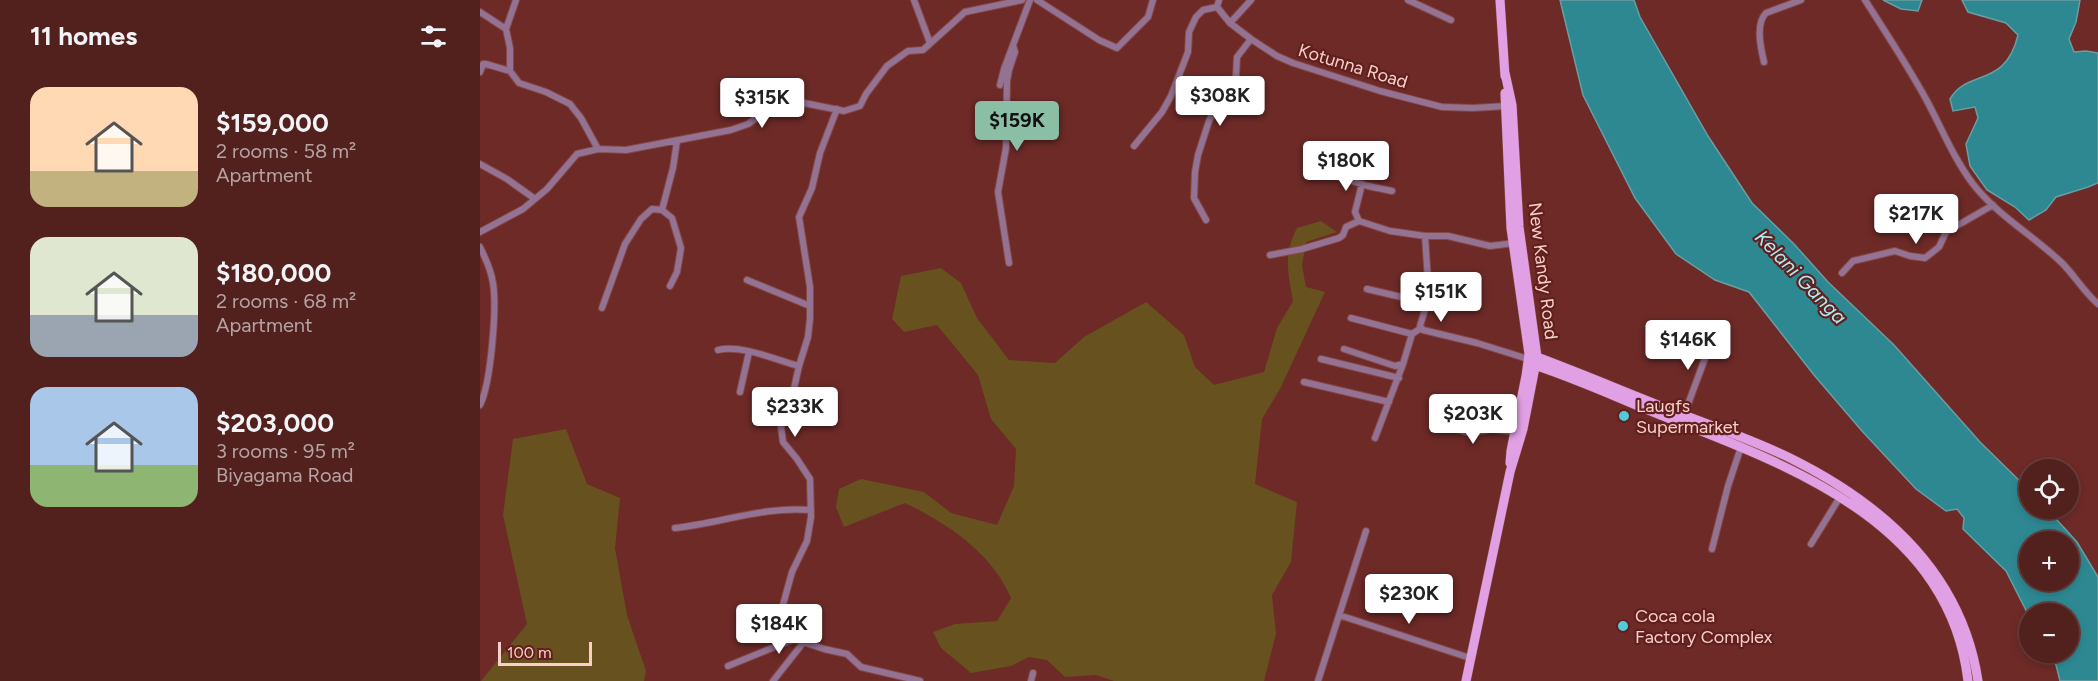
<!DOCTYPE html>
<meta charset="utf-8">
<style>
:root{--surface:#52201d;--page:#582826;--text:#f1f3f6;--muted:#b5a3a4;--line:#683e3b;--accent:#8abfa5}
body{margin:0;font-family:Figtree,sans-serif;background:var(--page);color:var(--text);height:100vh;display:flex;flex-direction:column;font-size:22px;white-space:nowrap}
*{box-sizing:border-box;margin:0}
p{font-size:20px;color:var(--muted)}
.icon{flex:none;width:33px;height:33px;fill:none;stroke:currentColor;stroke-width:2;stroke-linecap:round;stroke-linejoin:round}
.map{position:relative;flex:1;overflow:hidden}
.side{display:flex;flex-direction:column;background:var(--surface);width:480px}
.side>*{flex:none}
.controls{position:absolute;left:1539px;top:459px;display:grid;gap:12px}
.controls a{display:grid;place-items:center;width:60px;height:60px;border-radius:50%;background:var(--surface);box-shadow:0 3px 9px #0003,0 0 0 2px var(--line);font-size:30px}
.scale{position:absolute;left:18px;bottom:15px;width:94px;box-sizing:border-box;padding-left:6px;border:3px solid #f9cfca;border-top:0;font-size:16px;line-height:21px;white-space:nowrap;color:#f9cfca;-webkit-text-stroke:4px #611f1d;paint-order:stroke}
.price{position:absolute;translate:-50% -51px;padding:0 14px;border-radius:6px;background:#fff;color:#222;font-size:20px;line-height:39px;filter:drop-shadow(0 2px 3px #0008)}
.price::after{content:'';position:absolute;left:50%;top:36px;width:18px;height:14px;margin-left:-9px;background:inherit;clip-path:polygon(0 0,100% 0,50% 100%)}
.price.on{background:var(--accent);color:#111}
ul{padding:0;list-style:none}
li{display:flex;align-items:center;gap:18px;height:150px;padding:0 30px}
li span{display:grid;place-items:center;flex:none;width:168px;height:120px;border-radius:18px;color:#555}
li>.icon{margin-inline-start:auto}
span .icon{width:72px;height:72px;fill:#fffc;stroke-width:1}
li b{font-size:26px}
h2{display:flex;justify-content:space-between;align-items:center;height:72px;padding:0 30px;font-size:26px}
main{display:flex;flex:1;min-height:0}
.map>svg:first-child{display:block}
.green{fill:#67511f}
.water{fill:#2d8892;stroke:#6a9da3;stroke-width:1.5;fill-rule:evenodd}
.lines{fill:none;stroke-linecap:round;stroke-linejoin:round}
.street-casing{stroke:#864844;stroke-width:8}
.primary-casing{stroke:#864844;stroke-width:10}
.street{stroke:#937294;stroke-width:6}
.primary{stroke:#e19fe4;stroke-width:9}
.poi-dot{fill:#52cbd8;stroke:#611f1d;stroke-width:2}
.labels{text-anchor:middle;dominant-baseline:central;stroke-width:4.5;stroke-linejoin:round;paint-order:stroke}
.street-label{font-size:18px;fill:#f9cfca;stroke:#611f1d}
.poi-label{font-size:18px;fill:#f9cfca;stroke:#611f1d;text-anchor:start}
.water-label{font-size:20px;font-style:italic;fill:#abeef6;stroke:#611f1d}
</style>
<main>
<section class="side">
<h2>11 homes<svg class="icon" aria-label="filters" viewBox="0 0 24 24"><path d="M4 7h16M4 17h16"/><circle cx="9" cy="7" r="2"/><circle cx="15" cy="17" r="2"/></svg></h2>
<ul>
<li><span style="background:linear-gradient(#ffd9b3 70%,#c2b280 0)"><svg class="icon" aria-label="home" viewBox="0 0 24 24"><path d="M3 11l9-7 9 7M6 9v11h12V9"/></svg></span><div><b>$159,000</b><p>2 rooms · 58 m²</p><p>Apartment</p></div></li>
<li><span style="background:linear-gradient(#dfe7d0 65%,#9aa5b1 0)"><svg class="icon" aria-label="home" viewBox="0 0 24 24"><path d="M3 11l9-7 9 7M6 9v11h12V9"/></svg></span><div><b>$180,000</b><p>2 rooms · 68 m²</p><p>Apartment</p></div></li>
<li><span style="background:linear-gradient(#a9c7e8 65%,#8fb573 0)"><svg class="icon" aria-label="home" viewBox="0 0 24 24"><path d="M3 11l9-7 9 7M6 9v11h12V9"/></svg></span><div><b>$203,000</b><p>3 rooms · 95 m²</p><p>Biyagama Road</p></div></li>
</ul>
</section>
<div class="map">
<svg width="1618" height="681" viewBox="0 0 1618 681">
<rect width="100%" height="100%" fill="#6d2a27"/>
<path class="green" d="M841,221L857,232L826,242L822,266L826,287L845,292L800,389L782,419L775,484L817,502L811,562L792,595L796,634L784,681H634L616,675L585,677L567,660L549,657L531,666L491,673L461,648L453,632L475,624L517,621L531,598C512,553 467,523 425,503L364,527L356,507L359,489L381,479L444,492L471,513L517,525L534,486L536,449L511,419L498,375L457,325L424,332L412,319L421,276L461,268L481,283L497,318L529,360L575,363L604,337L666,302L704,335L715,367L734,385L784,372L797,328L813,301C808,273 803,255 817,228Z
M86,429L107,484L140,498L135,548L147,615L166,671L164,681H1L47,624L23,515L33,439Z"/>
<path class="water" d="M1080,0H1154L1160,17L1228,136L1272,203L1314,244L1348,282L1414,345L1500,442L1549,490L1550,508L1567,509L1597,542L1618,577V681H1580L1576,665L1569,653L1588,652V614H1550L1549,616L1526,571L1483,529L1484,518L1477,509L1466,511L1436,489L1382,431L1334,375L1269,292L1235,280L1196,254L1155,198L1103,95ZM1550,542H1588V580H1550Z
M1403,0H1442L1438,11L1421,9Z
M1482,0H1600L1596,22L1589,39L1594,52L1606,51L1618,53V183L1608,187L1576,197L1566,210L1549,220L1535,207L1507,190L1490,166L1486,144L1498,118L1495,107L1473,111L1470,99C1488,68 1525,89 1538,35L1526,23L1488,12Z"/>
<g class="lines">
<defs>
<path id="street" d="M434,0L450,43
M557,0L619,40L637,48L668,17L673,0
M739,0L737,7L750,23L771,39L797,56L813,63L900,91L962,107L993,108L1027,106
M928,0L971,20
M1385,0C1406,33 1428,66 1447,101C1462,129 1474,159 1493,184C1517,215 1554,236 1582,263C1595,276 1604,292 1618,304
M0,12L26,29L30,48V71
M750,23L771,0
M26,29L36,0
M1284,62C1281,49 1275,24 1286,13L1321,0
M0,72L3,64H6L30,71L39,83L66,92L90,104L101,118L118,149
M520,85L524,69L550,0
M357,109L340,153L332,188L319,217L330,287V318L328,337L319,366L313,393L301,427L303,442L317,459L330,479L331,517L327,541L312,572L301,612L306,631L314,639L344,649L367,654L381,667L440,681
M654,146L682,112L691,96L708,52L709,32L716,17L723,10L737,7
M0,164L27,179L55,199
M827,167L888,186L912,191
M182,210L193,168L197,141
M726,220L714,198L715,172L718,155L729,121L742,95L756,76L757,57L771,39
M879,221L875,212L882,184
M0,232L43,209L67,189L97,154L118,149L146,150L251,130L268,124L291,107L324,103L364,111L380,106L386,94L407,66L428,51L443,50L485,12L542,0
M945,236L949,296L940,326L943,330L997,343L1048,359
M0,247C6,259 11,270 13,283C17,308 11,383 0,405
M790,255L822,249L859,238L863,235L866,227L879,221L910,231L945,236H968L1010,246L1035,243
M529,263L518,192L526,148L527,81L529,70L535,52L533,45
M1362,273L1373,261L1415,251L1430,256L1445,258L1459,247L1466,232L1513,205
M267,280L330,306
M887,289L947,303
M122,308L145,244L161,219L172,209L182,210L192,218L201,248L197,272L190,286
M871,318L932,334L941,328
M864,349L915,366L923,364L932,334
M238,350C261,344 296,360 319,366
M841,359L919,378
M824,382L909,402
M260,392L269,352
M1204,415L1234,334
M958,424L990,433L1012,429L1034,432
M895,438L923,364
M195,528C241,523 284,506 331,510
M1331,544L1360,497
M1232,549L1248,486L1261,447
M859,615L990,658
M248,666L314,639
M293,681L323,643
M551,681L553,673
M838,681L886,531"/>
<path id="primary" d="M1020,0L1025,76
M1025,93L1031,228L1049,354L1046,376L1031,451L1030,463
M1049,354C1098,372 1147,393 1196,412C1234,427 1273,440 1310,458C1403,504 1482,574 1498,681
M1048,363C1096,378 1142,400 1188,418C1314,467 1470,525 1488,681
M986,681L1030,472L1043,429L1057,357L1039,227L1032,105L1025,73"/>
</defs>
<use href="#street" class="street-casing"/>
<use href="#primary" class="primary-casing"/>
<use href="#street" class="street"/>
<use href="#primary" class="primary"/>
</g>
<g class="poi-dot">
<circle cx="1144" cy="416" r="6"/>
<circle cx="1143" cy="626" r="6"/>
</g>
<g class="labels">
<g class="street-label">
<text transform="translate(873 66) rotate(17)">Kotunna Road</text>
<text transform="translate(1063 271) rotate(83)">New Kandy Road</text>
</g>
<g class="poi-label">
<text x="1156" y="406">Laugfs<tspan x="1156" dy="21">Supermarket</tspan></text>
<text x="1155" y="616">Coca cola<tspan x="1155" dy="21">Factory Complex</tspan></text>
</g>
<g class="water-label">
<text transform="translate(1321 277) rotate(46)">Kelani Ganga</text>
</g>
</g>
</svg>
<div class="controls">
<a><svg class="icon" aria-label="locate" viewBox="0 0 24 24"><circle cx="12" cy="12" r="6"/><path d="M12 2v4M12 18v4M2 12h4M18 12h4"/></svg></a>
<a>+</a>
<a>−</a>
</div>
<div class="scale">100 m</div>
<b class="price" style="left:740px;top:127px">$308K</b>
<b class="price" style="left:282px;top:129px">$315K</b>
<b class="price on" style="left:537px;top:152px">$159K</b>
<b class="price" style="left:866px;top:192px">$180K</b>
<b class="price" style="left:1436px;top:245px">$217K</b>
<b class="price" style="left:961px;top:323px">$151K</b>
<b class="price" style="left:1208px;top:371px">$146K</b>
<b class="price" style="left:315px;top:438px">$233K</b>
<b class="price" style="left:993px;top:445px">$203K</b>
<b class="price" style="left:929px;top:625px">$230K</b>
<b class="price" style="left:299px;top:655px">$184K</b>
</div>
</main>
